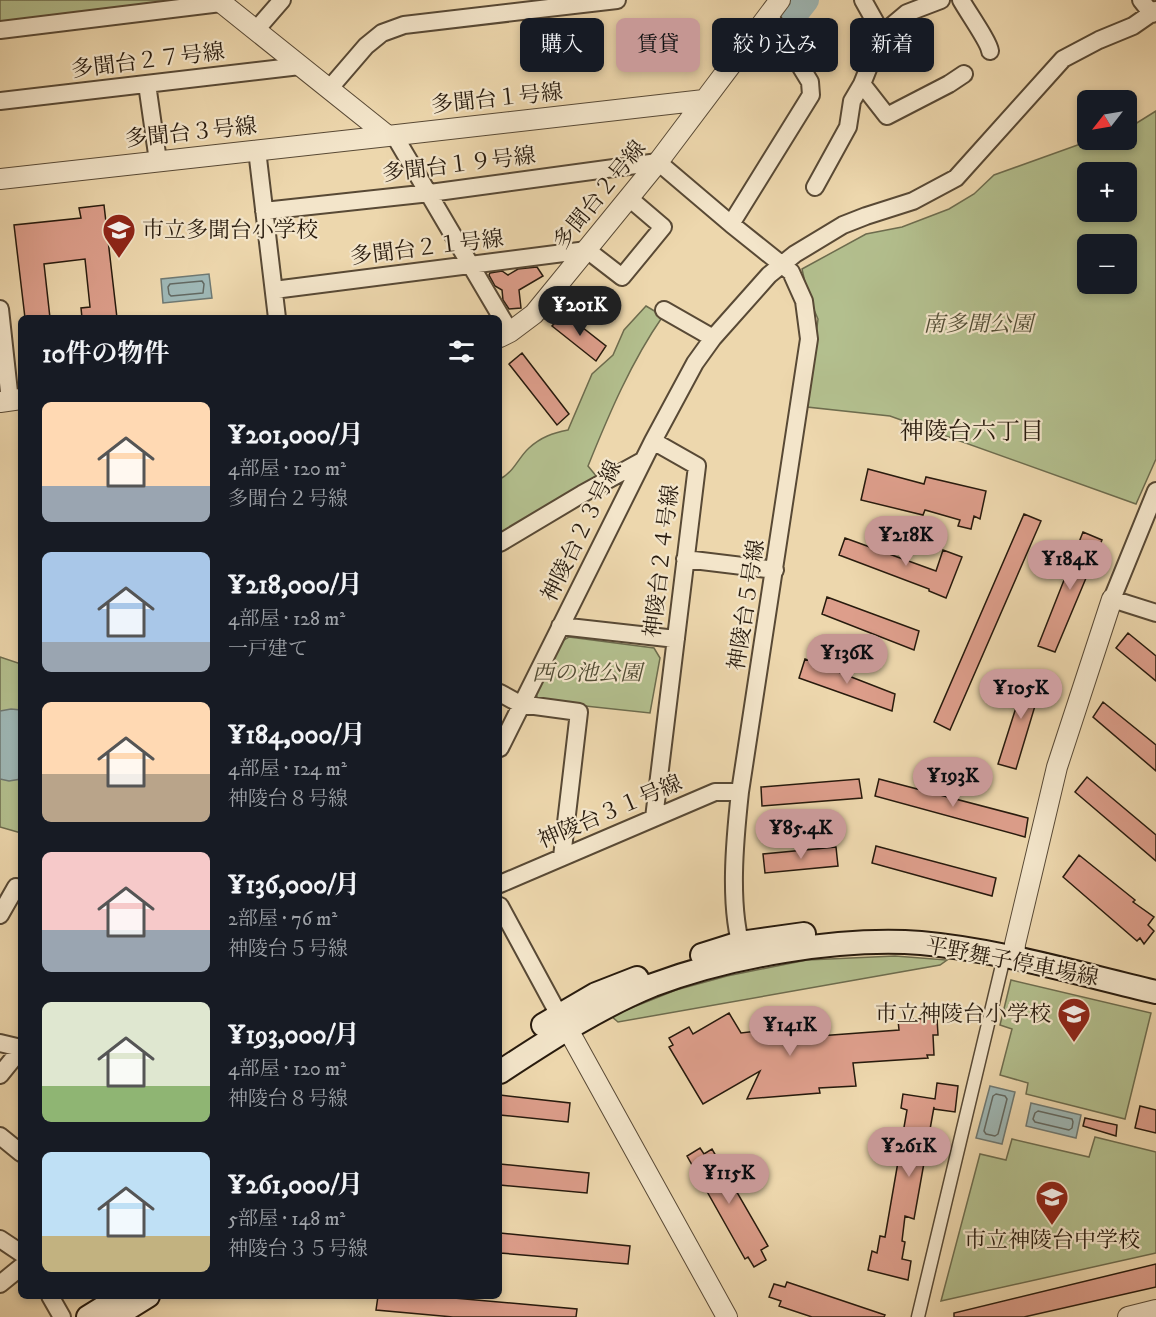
<!DOCTYPE html>
<html lang="ja">
<meta charset="utf-8">
<style>
:root{--surface:#171b24;--page:#20242c;--text:#f1f3f6;--muted:#9ea1a6;--accent:#c59692}
body{margin:0;font-family:"IM FELL DW Pica","Noto Serif JP",serif;background:var(--page);color:var(--text);height:100vh;display:flex;flex-direction:column;font-size:22px;white-space:nowrap}
*{box-sizing:border-box;margin:0}
p{font-size:20px;color:var(--muted)}
.icon{flex:none;width:33px;height:33px;fill:none;stroke:currentColor;stroke-width:2;stroke-linecap:round;stroke-linejoin:round}
.map{position:relative;flex:1;overflow:hidden}
.sheet{position:absolute;left:18px;top:315px;width:484px;height:984px;display:flex;flex-direction:column;background:var(--surface);border-radius:9px;box-shadow:0 3px 9px #0003}
.sheet>*{flex:none}
.guide{position:absolute;left:520px;top:18px;width:544px;height:54px;display:flex;gap:12px}
.needle{width:39px;rotate:239deg}
.fabs{position:absolute;left:1077px;top:90px;display:grid;gap:12px}
.fabs a{display:grid;place-items:center;width:60px;height:60px;border-radius:9px;background:var(--surface);box-shadow:0 3px 9px #0003;font-size:30px}
.price{position:absolute;translate:-50% -51px;padding:0 14px;border-radius:21px;background:var(--accent);color:#111;font-size:20px;line-height:39px;filter:drop-shadow(0 2px 3px #0008)}
.price::after{content:'';position:absolute;left:50%;top:36px;width:18px;height:14px;margin-left:-9px;background:inherit;clip-path:polygon(0 0,100% 0,50% 100%)}
.price.on{background:#222;color:#fff}
ul{padding:0;list-style:none}
li{display:flex;align-items:center;gap:18px;height:150px;padding:0 24px}
li span{display:grid;place-items:center;flex:none;width:168px;height:120px;border-radius:9px;color:#555}
li>.icon{margin-inline-start:auto}
span .icon{width:72px;height:72px;fill:#fffc;stroke-width:1}
li b{font-size:26px}
h2{display:flex;justify-content:space-between;align-items:center;height:72px;padding:0 24px;font-size:26px}
.tag{padding:0 21px;border-radius:9px;background:var(--surface);box-shadow:0 3px 9px #0003;font-size:21px;line-height:54px}
.tag.on{background:var(--accent);color:#111}
.map>svg:first-child{display:block}
.green{fill:#b3bf8e;stroke:#6d6c4e;stroke-width:1.5;fill-rule:evenodd}
.water{fill:#9eb7b5;stroke:#6e7872;stroke-width:1.5}
.lines{fill:none;stroke-linecap:round;stroke-linejoin:round}
.shore{stroke:#626861;stroke-width:1.5}
.river{stroke:#9eb7b5;stroke-width:26}
.building{fill:#dd9e8b;stroke:#271a0d;stroke-width:1.5}
.pedestrian-casing{stroke:#584935;stroke-width:15}
.minor-casing{stroke:#584935;stroke-width:20}
.tertiary-casing{stroke:#584935;stroke-width:22}
.secondary-casing{stroke:#271a0d;stroke-width:26}
.pedestrian{stroke:#f3e5ca;stroke-width:12}
.minor{stroke:#f3e5ca;stroke-width:16}
.tertiary{stroke:#f3e5ca;stroke-width:20}
.secondary{stroke:#f3e5ca;stroke-width:22}
.labels{text-anchor:middle;dominant-baseline:central;stroke-width:4.5;stroke-linejoin:round;paint-order:stroke}
.street-label{font-size:22px;fill:#271a0d;stroke:#f3e5ca}
.poi-label{font-size:22px;fill:#271a0d;stroke:#f3e5ca;text-anchor:start}
.park-label{font-size:22px;font-style:italic;fill:#514c34;stroke:#f3e5ca}
.neighbourhood-label{font-size:24px;fill:#271a0d;stroke:#f3e5ca}
</style>
<div class="map">
<svg width="1156" height="1317" viewBox="0 0 1156 1317">
<rect width="100%" height="100%" fill="#edd7ad"/>
<filter id="stains"><feTurbulence type="fractalNoise" baseFrequency=".00333" numOctaves="4"/><feColorMatrix values="0 0 0 0 .2 0 0 0 0 .09 0 0 0 0 .02 0 0 0 .5 -.17"/></filter>
<radialGradient id="worn" r=".72"><stop offset=".6" stop-color="#630" stop-opacity="0"/><stop offset="1" stop-color="#630" stop-opacity=".3"/></radialGradient>
<path class="green" d="M0,0H193L0,24Z
M1156,111V459L1136,504L890,416L807,407L818,319L808,296L802,269L866,234L902,227L949,209L974,194L994,175L1086,142L1094,140H1126L1127,129ZM1088,172H1126V212H1088ZM1088,244H1126V284H1088Z
M646,306L663,316C631,362 609,414 588,466L597,477L500,533V479C514,472 518,458 529,448C541,437 553,433 568,430L592,374L613,355L624,330Z
M569,637L654,648L660,658L650,713L539,701L535,692L560,642Z
M0,657L21,664V833L0,827Z
M895,956L947,960L940,965L618,1022L611,1016L676,990L727,976L807,960Z
M1011,980L1151,1013L1125,1119L1026,1094L1028,1083L1000,1075L1012,1029L1000,1025Z
M1095,1137L1156,1152V1253L941,1301L980,1154L1006,1160L1012,1139L1089,1157Z"/>
<path class="water" d="M209,274L212,298L163,303L161,279Z
M11,709L21,710V779L9,781L0,779V711Z
M990,1086L1015,1092L1002,1144L976,1138Z
M1031,1103L1081,1115L1076,1138L1026,1126Z"/>
<g class="lines">
<path class="shore" d="M202,281L204,284L203,293L171,296L169,294L168,287L170,284Z
M996,1094L1005,1096L1007,1099L998,1134L995,1136L986,1134L984,1131L993,1096Z
M1038,1111L1072,1119L1073,1122L1072,1128L1069,1130L1035,1122L1033,1119L1035,1113Z"/>
<path class="river" d="M788,23L806,0"/>
</g>
<path class="building" d="M104,205L117,318H82L81,308L90,307L85,259L44,264L50,318H25L14,225L81,218L79,208Z
M537,267L543,276L519,290L521,308L509,309L503,300L502,290L495,286L489,275L490,273L502,271L508,275L518,269Z
M564,313L606,346L596,361L552,326Z
M522,353L569,414L557,425L509,364Z
M868,469L924,484L926,477L986,491L980,519L974,516L971,529L958,526L960,520L925,510L923,515L861,500Z
M1024,514L1041,521L950,730L934,722Z
M1083,532L1102,540L1055,652L1038,646Z
M845,538L936,571L943,550L962,557L946,598L929,591V589L839,555Z
M827,597L919,631L914,650L822,614Z
M1128,633L1156,656V681L1116,648Z
M805,659L895,694L892,711L799,678Z
M1028,670L1044,676L1016,769L998,764Z
M1103,702L1156,745V771L1093,717Z
M1087,777L1156,835V861L1075,792Z
M859,779L862,798L762,806L761,787Z
M879,779L1028,818L1025,837L875,796Z
M876,846L996,878L992,896L872,863Z
M836,847L838,866L765,873L763,854Z
M1079,855L1135,900L1133,902L1154,917L1148,925L1154,931L1144,944L1140,938L1137,941L1063,877Z
M729,1013L741,1033L774,1029L778,1039L899,1030L898,1020L937,1018L938,1035H933L934,1055H927L928,1058L853,1063L856,1086L819,1088L820,1093L747,1099L760,1071L703,1104L669,1047L673,1045L669,1038L689,1027L693,1034Z
M937,1083L958,1086L955,1112L934,1109V1107L914,1219L905,1216L902,1241L905,1242L902,1259L911,1261L908,1280L868,1270L872,1251L877,1253L880,1236L885,1237L907,1110L901,1108L903,1094L935,1099Z
M500,1095L570,1103L568,1122L500,1115Z
M1140,1106L1156,1110V1133L1135,1128Z
M1085,1118L1117,1125L1116,1136L1083,1126Z
M700,1148L704,1154L712,1149L768,1246L761,1250L766,1260L754,1267L748,1257L745,1259L687,1156Z
M500,1164L589,1173L587,1193L500,1185Z
M500,1233L630,1246L628,1264L500,1253Z
M1156,1264V1287L1024,1317H954V1313Z
M787,1282L885,1315L884,1317H812L779,1306L781,1301L769,1297L774,1284L785,1287Z
M378,1296H431L577,1309L576,1317H453L376,1310Z"/>
<g class="lines">
<defs>
<path id="pedestrian" d="M918,1317L1004,957"/>
<path id="minor" d="M961,0C967,11 989,42 990,51
M1141,0L1152,14
M0,30L221,3
M256,30L282,0
M882,34L907,13L941,0
M147,84L158,161
M862,84L887,116L949,84L964,74
M329,89L366,46L382,33L404,25L617,0
M0,101L300,66
M394,135L510,332
M257,150L277,318
M815,187L848,127L852,101L862,84L882,34L863,0
M264,211L430,193L658,162L731,224L811,95L810,82L769,15
M731,224L791,272L804,301L809,339L740,792C735,838 728,908 743,952
M274,290L587,250L622,277L663,227L629,198
M0,309L10,401
M664,310L713,338
M653,441L697,466L654,818
M1156,491L1112,599L1156,613
M500,543L582,494L642,461
M685,559L775,570
M560,626L676,639
M500,693L520,704L579,712L562,857
M500,748L653,441L695,363L713,338L769,275L795,254L843,225L866,216L913,201L956,178L1063,59L1099,40L1133,26L1156,10
M500,884L715,792H740
M500,906L559,1015
M0,915L16,887
M0,1043L21,1048
M0,1075L21,1049
M0,1136L21,1153
M0,1239L21,1253
M0,1284L21,1267
M50,1296L62,1317"/>
<path id="tertiary" d="M218,0L388,136L704,100
M0,179L388,136
M500,337L510,332L534,314L658,162L780,0
M0,402L21,399
M1014,959L1015,944L1057,767L1112,599
M561,1017L727,1317
M1128,1317L1156,1310"/>
<path id="secondary" d="M702,955L740,943L804,934
M543,1025L596,994L637,978
M500,1072C549,1040 599,1007 653,985C730,956 839,937 921,943C1000,950 1079,974 1156,992
M88,1317L122,1296
M114,1317L148,1296"/>
</defs>
<use href="#pedestrian" class="pedestrian-casing"/>
<use href="#minor" class="minor-casing"/>
<use href="#tertiary" class="tertiary-casing"/>
<use href="#secondary" class="secondary-casing"/>
<use href="#pedestrian" class="pedestrian"/>
<use href="#minor" class="minor"/>
<use href="#tertiary" class="tertiary"/>
<use href="#secondary" class="secondary"/>
</g>
<defs>
<symbol id="school-pin" viewBox="-11 -11 22 30"><path d="M0 17L-7.5 6A9.5 9.5 0 1 1 7.5 6Z" fill="#8f2418" stroke="#f3e5ca"/><path d="M0-5L7-2L0 1L-7-2ZM-4 1L0 2.5L4 1V4Q0 6-4 4Z" fill="#fff"/></symbol>
</defs>
<g fill-rule="evenodd">
<use href="#school-pin" x="100" y="211" width="38" height="52"/>
<use href="#school-pin" x="1055" y="995" width="38" height="52"/>
<use href="#school-pin" x="1033" y="1178" width="38" height="52"/>
</g>
<g class="labels">
<g class="street-label">
<text transform="translate(148 61) rotate(-7)">多聞台２７号線</text>
<text transform="translate(497 99) rotate(-6)">多聞台１号線</text>
<text transform="translate(191 133) rotate(-6)">多聞台３号線</text>
<text transform="translate(459 165) rotate(-7)">多聞台１９号線</text>
<text transform="translate(600 195) rotate(-51)">多聞台２号線</text>
<text transform="translate(427 248) rotate(-7)">多聞台２１号線</text>
<text transform="translate(582 531) rotate(-64)">神陵台２３号線</text>
<text transform="translate(662 561) rotate(-83)">神陵台２４号線</text>
<text transform="translate(747 605) rotate(-81)">神陵台５号線</text>
<text transform="translate(610 812) rotate(-23)">神陵台３１号線</text>
<text transform="translate(1012 962) rotate(11)">平野舞子停車場線</text>
</g>
<g class="poi-label">
<text x="142" y="230">市立多聞台小学校</text>
<text x="1051" y="1014" text-anchor="end">市立神陵台小学校</text>
<text x="1052" y="1240" text-anchor="middle">市立神陵台中学校</text>
</g>
<g class="park-label">
<text x="978" y="324">南多聞公園</text>
<text x="587" y="673">西の池公園</text>
</g>
<g class="neighbourhood-label">
<text x="972" y="432">神陵台六丁目</text>
</g>
</g>
<rect width="100%" height="100%" filter="url(#stains)"/>
<rect width="100%" height="100%" fill="url(#worn)"/>
</svg>
<div class="fabs">
<a><svg class="needle" viewBox="-14 -14 28 28"><path d="M0-13l5 13h-10z" fill="#e53935"/><path d="M0 13l5-13h-10z" fill="#9ea1a6"/></svg></a>
<a>+</a>
<a>−</a>
</div>
<b class="price on" style="left:580px;top:337px">¥201K</b>
<b class="price" style="left:906px;top:567px">¥218K</b>
<b class="price" style="left:1070px;top:591px">¥184K</b>
<b class="price" style="left:847px;top:685px">¥136K</b>
<b class="price" style="left:1021px;top:720px">¥105K</b>
<b class="price" style="left:953px;top:808px">¥193K</b>
<b class="price" style="left:801px;top:860px">¥85.4K</b>
<b class="price" style="left:790px;top:1057px">¥141K</b>
<b class="price" style="left:909px;top:1178px">¥261K</b>
<b class="price" style="left:729px;top:1205px">¥115K</b>
<div class="guide">
<a class="tag">購入</a>
<a class="tag on">賃貸</a>
<a class="tag">絞り込み</a>
<a class="tag">新着</a>
</div>
<section class="sheet">
<h2>10件の物件<svg class="icon" aria-label="filters" viewBox="0 0 24 24"><path d="M4 7h16M4 17h16"/><circle cx="9" cy="7" r="2"/><circle cx="15" cy="17" r="2"/></svg></h2>
<ul>
<li><span style="background:linear-gradient(#ffd9b3 70%,#9aa5b1 0)"><svg class="icon" aria-label="home" viewBox="0 0 24 24"><path d="M3 11l9-7 9 7M6 9v11h12V9"/></svg></span><div><b>¥201,000/月</b><p>4部屋 · 120 m²</p><p>多聞台２号線</p></div></li>
<li><span style="background:linear-gradient(#a9c7e8 75%,#9aa5b1 0)"><svg class="icon" aria-label="home" viewBox="0 0 24 24"><path d="M3 11l9-7 9 7M6 9v11h12V9"/></svg></span><div><b>¥218,000/月</b><p>4部屋 · 128 m²</p><p>一戸建て</p></div></li>
<li><span style="background:linear-gradient(#ffd9b3 60%,#b9a48a 0)"><svg class="icon" aria-label="home" viewBox="0 0 24 24"><path d="M3 11l9-7 9 7M6 9v11h12V9"/></svg></span><div><b>¥184,000/月</b><p>4部屋 · 124 m²</p><p>神陵台８号線</p></div></li>
<li><span style="background:linear-gradient(#f6c9c9 65%,#9aa5b1 0)"><svg class="icon" aria-label="home" viewBox="0 0 24 24"><path d="M3 11l9-7 9 7M6 9v11h12V9"/></svg></span><div><b>¥136,000/月</b><p>2部屋 · 76 m²</p><p>神陵台５号線</p></div></li>
<li><span style="background:linear-gradient(#dfe7d0 70%,#8fb573 0)"><svg class="icon" aria-label="home" viewBox="0 0 24 24"><path d="M3 11l9-7 9 7M6 9v11h12V9"/></svg></span><div><b>¥193,000/月</b><p>4部屋 · 120 m²</p><p>神陵台８号線</p></div></li>
<li><span style="background:linear-gradient(#bfe0f5 70%,#c2b280 0)"><svg class="icon" aria-label="home" viewBox="0 0 24 24"><path d="M3 11l9-7 9 7M6 9v11h12V9"/></svg></span><div><b>¥261,000/月</b><p>5部屋 · 148 m²</p><p>神陵台３５号線</p></div></li>
</ul>
</section>
</div>
